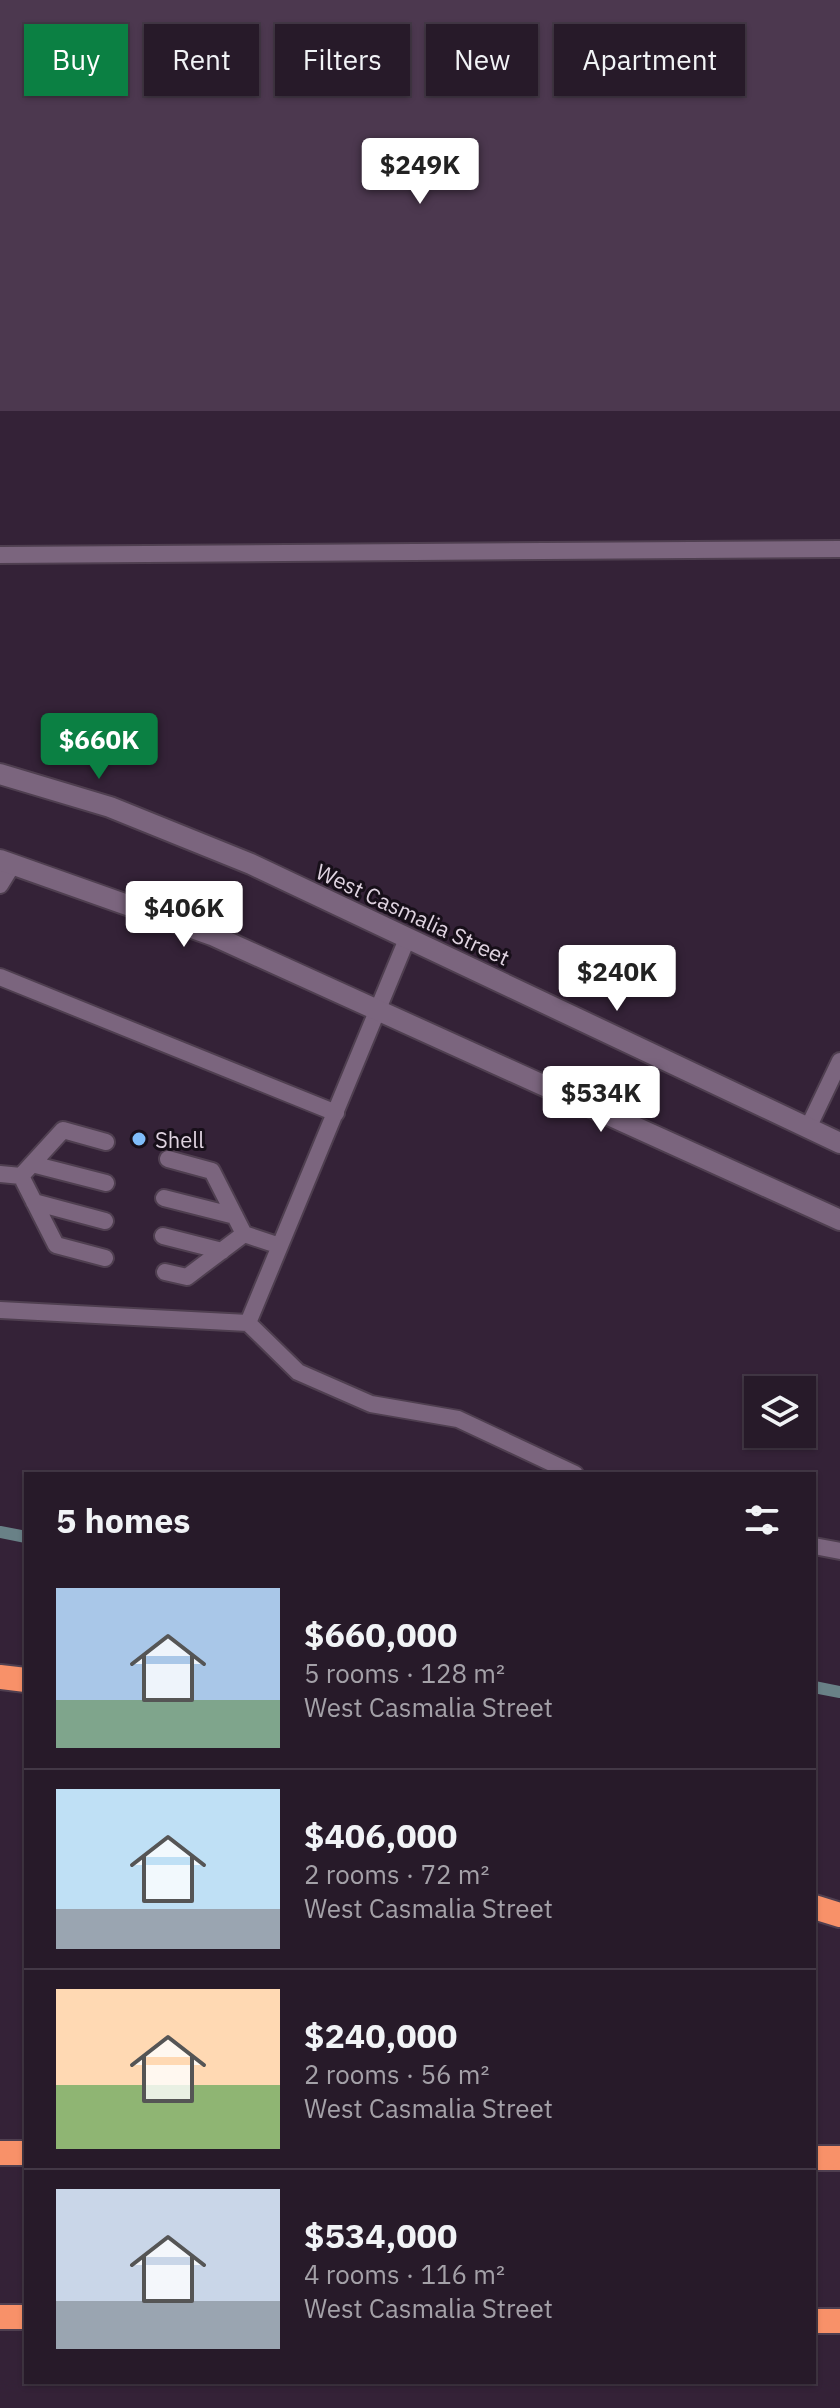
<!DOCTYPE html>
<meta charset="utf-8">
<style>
:root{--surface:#271a29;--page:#332735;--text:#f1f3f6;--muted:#a4a1a8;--line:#433846;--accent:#0b8043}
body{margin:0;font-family:"IBM Plex Sans",sans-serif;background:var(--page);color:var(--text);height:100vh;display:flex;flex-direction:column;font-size:30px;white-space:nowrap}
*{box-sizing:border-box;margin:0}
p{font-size:26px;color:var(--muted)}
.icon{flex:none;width:44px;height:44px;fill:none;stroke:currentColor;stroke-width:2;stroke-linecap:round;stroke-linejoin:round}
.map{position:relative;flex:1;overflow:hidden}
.details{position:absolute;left:24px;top:1472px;width:792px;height:912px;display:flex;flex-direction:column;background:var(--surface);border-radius:0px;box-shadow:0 2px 6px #0004,0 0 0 2px var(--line)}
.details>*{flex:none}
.top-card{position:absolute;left:24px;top:24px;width:792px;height:72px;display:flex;gap:16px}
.buttons{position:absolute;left:744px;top:1376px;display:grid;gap:16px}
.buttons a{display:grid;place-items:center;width:72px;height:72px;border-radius:0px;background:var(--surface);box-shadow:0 2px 6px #0004,0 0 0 2px var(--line);font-size:40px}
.price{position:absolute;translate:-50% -68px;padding:0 18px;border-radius:8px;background:#fff;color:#222;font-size:26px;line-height:52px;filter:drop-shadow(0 2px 4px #0008)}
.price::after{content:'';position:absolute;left:50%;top:48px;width:24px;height:18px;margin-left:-12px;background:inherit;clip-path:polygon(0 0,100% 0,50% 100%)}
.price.on{background:var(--accent);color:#fff}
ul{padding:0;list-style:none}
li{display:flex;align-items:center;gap:24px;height:200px;padding:0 32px}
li+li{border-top:2px solid var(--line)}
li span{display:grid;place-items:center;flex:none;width:224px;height:160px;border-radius:0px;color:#555}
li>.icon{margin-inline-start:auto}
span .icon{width:96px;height:96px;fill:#fffc;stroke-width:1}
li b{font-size:34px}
h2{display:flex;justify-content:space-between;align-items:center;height:96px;padding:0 32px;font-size:34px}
.chip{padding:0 28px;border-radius:0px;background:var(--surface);box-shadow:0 2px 6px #0004,0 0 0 2px var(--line);font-size:28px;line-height:72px}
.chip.on{background:var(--accent);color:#fff}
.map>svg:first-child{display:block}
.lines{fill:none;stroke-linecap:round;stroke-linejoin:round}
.stream{stroke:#698187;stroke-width:12}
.building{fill:#4c384f}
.service-casing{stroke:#4f3f50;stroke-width:20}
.tertiary-casing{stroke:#4f3f50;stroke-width:24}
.motorway-casing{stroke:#4f3f50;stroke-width:28}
.service{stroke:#7b657e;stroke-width:16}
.tertiary{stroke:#7b657e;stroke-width:20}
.motorway{stroke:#f89169;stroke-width:24}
.poi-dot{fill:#80bdfa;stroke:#170f19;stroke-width:3}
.labels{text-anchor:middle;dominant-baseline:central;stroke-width:6;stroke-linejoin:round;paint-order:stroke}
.street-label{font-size:22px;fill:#dfd3e0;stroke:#170f19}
.poi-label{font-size:22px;fill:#dfd3e0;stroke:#170f19;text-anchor:start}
</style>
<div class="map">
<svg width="840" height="2408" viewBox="0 0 840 2408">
<rect width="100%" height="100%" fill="#342237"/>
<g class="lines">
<path class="stream" d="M0,1532L26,1537
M814,1687L840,1692"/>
</g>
<path class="building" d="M0,0H840V411H0Z"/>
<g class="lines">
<defs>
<path id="service" d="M0,555L840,549
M0,885L13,864
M0,977L336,1113
M808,1128L840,1061
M32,1164L106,1183
M0,1174L21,1176
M164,1198L235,1216
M34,1202L105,1221
M244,1234L280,1246
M163,1236L222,1251
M105,1258L56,1245L21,1176L63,1130L106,1142
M165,1272L187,1277L244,1234L212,1171L168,1159
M0,1310L248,1323L298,1372L371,1404L458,1419L575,1474
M248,1323L407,939
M814,1546L840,1551"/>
<path id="tertiary" d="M0,774L110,807L251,864L840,1143
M0,860L212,935L840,1220"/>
<path id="motorway" d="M0,1677L26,1680
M814,1907L840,1915
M0,2153H26
M814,2158H840
M0,2317H26
M814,2321H840"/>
</defs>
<use href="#service" class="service-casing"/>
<use href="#tertiary" class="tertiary-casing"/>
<use href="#motorway" class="motorway-casing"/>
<use href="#service" class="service"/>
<use href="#tertiary" class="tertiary"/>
<use href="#motorway" class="motorway"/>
</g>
<circle class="poi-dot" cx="139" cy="1139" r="8"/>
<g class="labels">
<g class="street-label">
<text transform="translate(413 914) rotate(25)">West Casmalia Street</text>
</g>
<g class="poi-label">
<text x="155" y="1139">Shell</text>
</g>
</g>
</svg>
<div class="buttons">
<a><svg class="icon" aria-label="layers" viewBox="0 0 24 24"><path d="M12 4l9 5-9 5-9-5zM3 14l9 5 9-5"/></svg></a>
</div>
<b class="price" style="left:420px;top:206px">$249K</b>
<b class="price on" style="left:99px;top:781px">$660K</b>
<b class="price" style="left:184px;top:949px">$406K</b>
<b class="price" style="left:617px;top:1013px">$240K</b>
<b class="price" style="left:601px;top:1134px">$534K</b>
<div class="top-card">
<a class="chip on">Buy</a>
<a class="chip">Rent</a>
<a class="chip">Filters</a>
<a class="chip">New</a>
<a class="chip">Apartment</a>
</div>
<section class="details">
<h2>5 homes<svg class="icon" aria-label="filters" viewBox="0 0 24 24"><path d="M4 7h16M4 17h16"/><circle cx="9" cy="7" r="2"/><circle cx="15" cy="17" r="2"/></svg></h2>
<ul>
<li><span style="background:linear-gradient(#a9c7e8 70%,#7fa58c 0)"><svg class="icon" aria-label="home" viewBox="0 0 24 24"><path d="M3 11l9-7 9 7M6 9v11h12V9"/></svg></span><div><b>$660,000</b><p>5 rooms · 128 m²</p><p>West Casmalia Street</p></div></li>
<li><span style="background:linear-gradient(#bfe0f5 75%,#9aa5b1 0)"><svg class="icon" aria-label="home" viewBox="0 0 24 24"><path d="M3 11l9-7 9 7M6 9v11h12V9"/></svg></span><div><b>$406,000</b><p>2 rooms · 72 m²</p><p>West Casmalia Street</p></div></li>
<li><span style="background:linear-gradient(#ffd9b3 60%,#8fb573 0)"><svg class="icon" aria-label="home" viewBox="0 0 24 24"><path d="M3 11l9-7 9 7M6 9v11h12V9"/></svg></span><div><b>$240,000</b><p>2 rooms · 56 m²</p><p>West Casmalia Street</p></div></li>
<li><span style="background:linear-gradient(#c9d6e8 70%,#9aa5b1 0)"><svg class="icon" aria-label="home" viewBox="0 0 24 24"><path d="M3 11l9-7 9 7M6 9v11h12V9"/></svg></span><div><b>$534,000</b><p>4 rooms · 116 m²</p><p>West Casmalia Street</p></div></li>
</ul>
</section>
</div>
